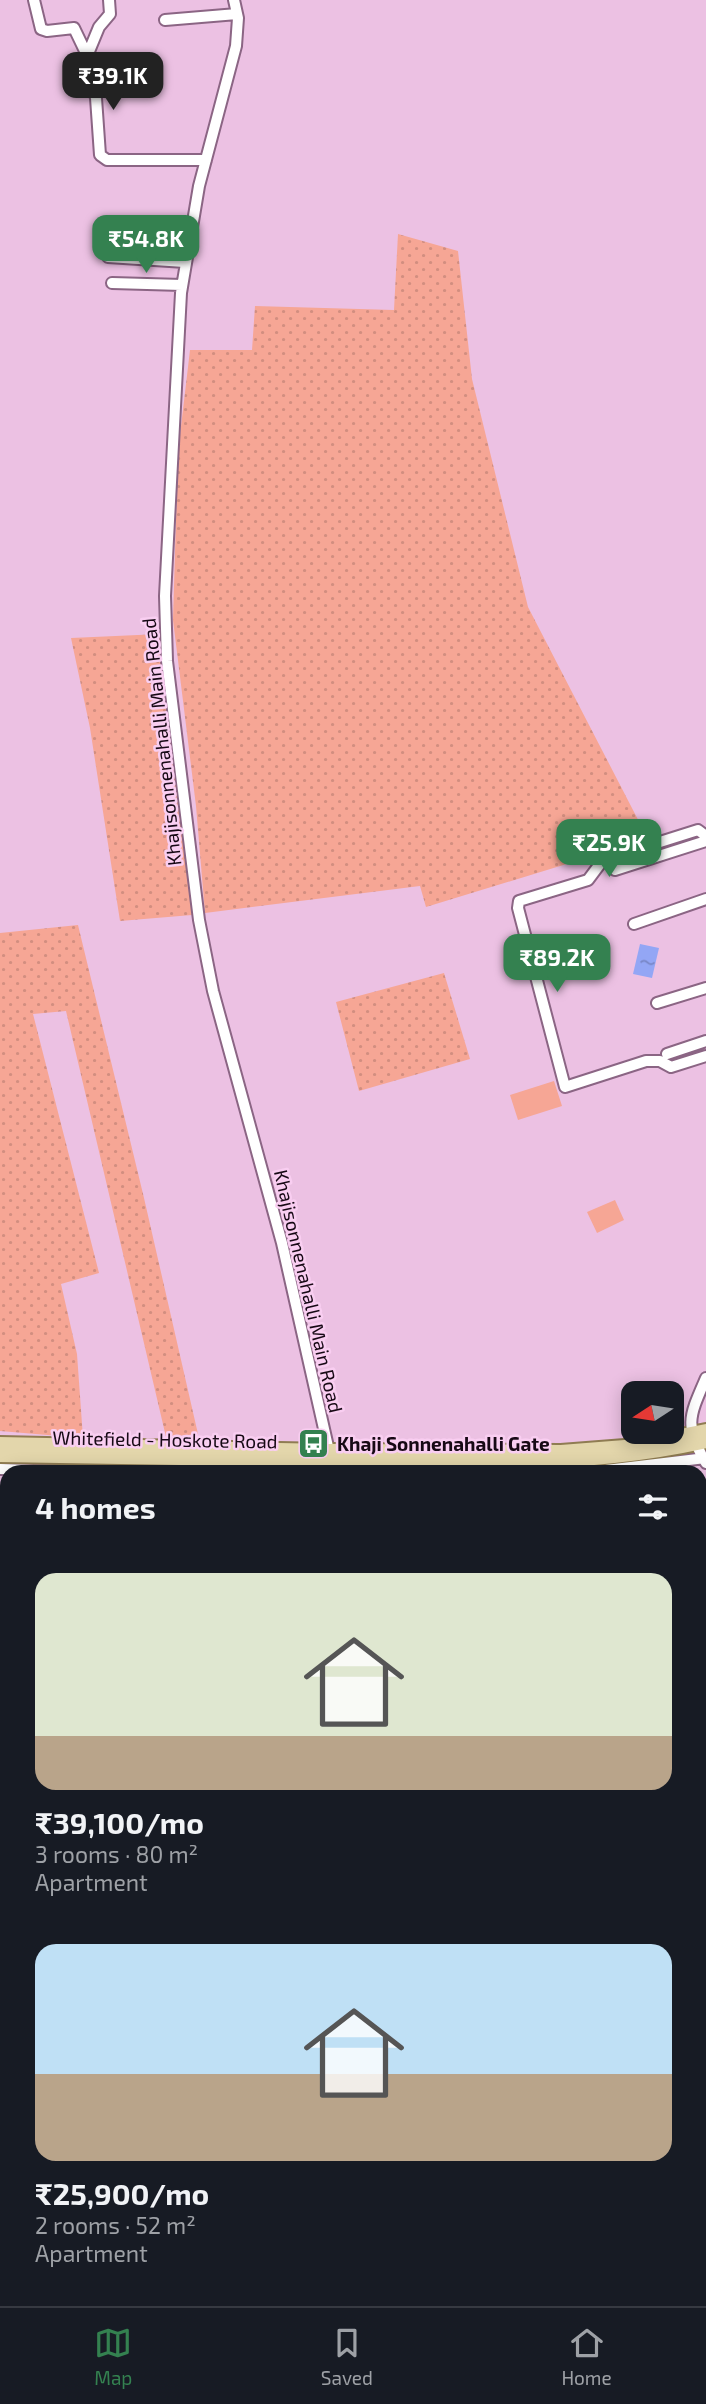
<!DOCTYPE html>
<meta charset="utf-8">
<style>
:root{--surface:#171b24;--page:#242831;--text:#f1f3f6;--muted:#9ea1a6;--line:#363941;--accent:#348150}
body{margin:0;font-family:"Exo 2",sans-serif;background:var(--page);color:var(--text);height:100vh;display:flex;flex-direction:column;font-size:26px;white-space:nowrap}
*{box-sizing:border-box;margin:0}
p{font-size:23px;color:var(--muted)}
.icon{flex:none;width:38px;height:38px;fill:none;stroke:currentColor;stroke-width:2;stroke-linecap:round;stroke-linejoin:round}
.map{position:relative;flex:1;overflow:hidden}
.side{position:absolute;left:0px;top:1465px;width:707px;height:842px;display:flex;flex-direction:column;background:var(--surface);border-radius:21px 21px 0 0;box-shadow:0 4px 18px #0003}
.side>*{flex:none}
.needle{width:46px;rotate:258deg}
.buttons{position:absolute;left:621px;top:1381px;display:grid;gap:14px}
.buttons a{display:grid;place-items:center;width:63px;height:63px;border-radius:14px;background:var(--surface);box-shadow:0 4px 18px #0003;font-size:35px}
.price{position:absolute;translate:-50% -60px;padding:0 16px;border-radius:14px;background:var(--accent);color:#fff;font-size:23px;line-height:46px;filter:drop-shadow(0 2px 4px #0008)}
.price::after{content:'';position:absolute;left:50%;top:42px;width:21px;height:16px;margin-left:-10px;background:inherit;clip-path:polygon(0 0,100% 0,50% 100%)}
.price.current{background:#222;color:#fff}
ul{padding:0;list-style:none}
li{display:grid;align-content:center;gap:14px;height:371px;padding:0 35px}
li span{display:grid;place-items:center;height:217px;border-radius:21px;color:#555}
li>.icon{margin-inline-start:auto}
span .icon{width:126px;height:126px;fill:#fffc;stroke-width:1}
li b{font-size:30px}
h2{display:flex;justify-content:space-between;align-items:center;height:84px;padding:0 35px;font-size:30px}
.tabs{display:flex;justify-content:space-around;align-items:center;height:98px;border-top:2px solid var(--line);background:var(--surface);font-size:19px;color:var(--muted)}
.tabs a{display:grid;justify-items:center;gap:4px}
.tabs .current{color:var(--accent)}
.map>svg:first-child{display:block}
.grass{fill:url(#grass-dots)}
.park{fill:#f6a695}
.water{fill:url(#water-ripples)}
.lines{fill:none;stroke-linecap:round;stroke-linejoin:round}
.minor-casing{stroke:#8b6584;stroke-width:14}
.major-casing{stroke:#8f7c52;stroke-width:18}
.minor{stroke:#fff;stroke-width:10}
.major{stroke:#e3d6ab;stroke-width:14}
.labels{text-anchor:middle;dominant-baseline:central;stroke-width:5;stroke-linejoin:round;paint-order:stroke}
.street-label{font-size:19px;fill:#170915;stroke:#f9cef1}
.poi-label{font-size:19px;font-weight:bold;fill:#170915;stroke:#f9cef1;text-anchor:start}
</style>
<div class="map">
<svg width="706" height="2306" viewBox="0 0 706 2306">
<defs>
<pattern id="grass-dots" width="8" height="8" patternUnits="userSpaceOnUse" patternTransform="scale(1.75)"><rect width="8" height="8" fill="#f6a695"/><path d="M2 2h.1M6 6h.1" fill="none" stroke="#d28e80" stroke-width="1.8" stroke-linecap="round"/></pattern>
<pattern id="water-ripples" width="26" height="14" patternUnits="userSpaceOnUse" patternTransform="scale(1.75)"><rect width="26" height="14" fill="#93a6f5"/><path d="M2 4q2-2 4 0t4 0M15 11q2-2 4 0t4 0" fill="none" stroke="#7785c5"/></pattern>
</defs>
<rect width="100%" height="100%" fill="#ecc1e3"/>
<path class="grass" d="M398,234L458,251L472,379L528,607L648,839L426,907L420,886L205,913L196,806L173,620L178,452L190,350H252L255,306L394,310Z
M160,634L192,915L120,921L90,728L71,638Z
M78,925L144,1198L198,1434L166,1437L66,1011L33,1014L99,1273L61,1284L77,1354L83,1438L0,1431V933Z
M444,973L470,1059L359,1091L336,1002Z
M706,2100V2306H580V2300H700V2101Z
M265,2300H340V2306H261Z"/>
<path class="park" d="M554,1081L562,1106L518,1120L510,1095Z
M615,1200L624,1220L597,1233L587,1212Z"/>
<path class="water" d="M640,944L659,948L652,978L633,974Z"/>
<g class="lines">
<defs>
<path id="minor" d="M34,0L41,29L47,31L74,28L86,53
M109,0L110,14L99,27L85,61L96,98L100,155L107,160H206
M234,0L238,18L236,46L199,186L181,293L165,596L167,661L199,920L213,991L282,1243L329,1451L331,1472
M165,20L237,14
M108,257L185,262
M112,283L182,285
M706,836L698,830L603,860L588,880L519,901L518,908L565,1087L646,1061H660L671,1067L706,1056
M615,870L706,841
M634,924L706,899
M657,1003L706,988
M667,1054L706,1041
M706,1463C684,1425 689,1417 706,1378
M0,1469L100,1472
M589,1472L706,1458
M0,2127L7,2131
M0,2242L7,2252
M0,2265L7,2275
M25,2300L29,2306
M41,2300L46,2306
M104,2300L105,2306"/>
<path id="major" d="M0,1444L329,1451L561,1452L625,1447L706,1431
M0,1455L493,1463C566,1462 635,1457 706,1441"/>
</defs>
<use href="#minor" class="minor-casing"/>
<use href="#major" class="major-casing"/>
<use href="#minor" class="minor"/>
<use href="#major" class="major"/>
</g>
<defs>
<symbol id="bus-square" viewBox="-11 -11 22 22"><rect x="-9" y="-9" width="18" height="18" rx="4" fill="#348150" stroke="#f9cef1"/><path d="M-5-6H5V4H4V6H2V4H-2V6H-4V4H-5ZM-3.5-4V0h7V-4ZM-3.5 1.2v1.5H-2V1.2ZM2 1.2v1.5H3.5V1.2Z" fill="#fff"/></symbol>
</defs>
<g fill-rule="evenodd">
<use href="#bus-square" x="296" y="1426" width="35" height="35"/>
</g>
<g class="labels">
<g class="street-label">
<text transform="translate(161 742) rotate(-96)">Khajisonnenahalli Main Road</text>
<text transform="translate(309 1291) rotate(77)">Khajisonnenahalli Main Road</text>
<text transform="translate(165 1439) rotate(1)">Whitefield - Hoskote Road</text>
</g>
<g class="poi-label">
<text x="337" y="1443">Khaji Sonnenahalli Gate</text>
</g>
</g>
</svg>
<div class="buttons">
<a><svg class="needle" viewBox="-14 -14 28 28"><path d="M0-13l5 13h-10z" fill="#e53935"/><path d="M0 13l5-13h-10z" fill="#9ea1a6"/></svg></a>
</div>
<b class="price current" style="left:113px;top:112px">₹39.1K</b>
<b class="price" style="left:146px;top:275px">₹54.8K</b>
<b class="price" style="left:609px;top:879px">₹25.9K</b>
<b class="price" style="left:557px;top:994px">₹89.2K</b>
<section class="side">
<h2>4 homes<svg class="icon" aria-label="filters" viewBox="0 0 24 24"><path d="M4 7h16M4 17h16"/><circle cx="9" cy="7" r="2"/><circle cx="15" cy="17" r="2"/></svg></h2>
<ul>
<li><span style="background:linear-gradient(#dfe7d0 75%,#b9a48a 0)"><svg class="icon" aria-label="home" viewBox="0 0 24 24"><path d="M3 11l9-7 9 7M6 9v11h12V9"/></svg></span><div><b>₹39,100/mo</b><p>3 rooms · 80 m²</p><p>Apartment</p></div></li>
<li><span style="background:linear-gradient(#bfe0f5 60%,#b9a48a 0)"><svg class="icon" aria-label="home" viewBox="0 0 24 24"><path d="M3 11l9-7 9 7M6 9v11h12V9"/></svg></span><div><b>₹25,900/mo</b><p>2 rooms · 52 m²</p><p>Apartment</p></div></li>
</ul>
</section>
</div>
<nav class="tabs">
<a class="current"><svg class="icon" aria-label="map" viewBox="0 0 24 24"><path d="M3 6l6-2 6 2 6-2v14l-6 2-6-2-6 2zM9 4v14M15 6v14"/></svg>Map</a>
<a><svg class="icon" aria-label="saved" viewBox="0 0 24 24"><path d="M7 4h10v16l-5-4-5 4z"/></svg>Saved</a>
<a><svg class="icon" aria-label="home" viewBox="0 0 24 24"><path d="M3 11l9-7 9 7M6 9v11h12V9"/></svg>Home</a>
</nav>
